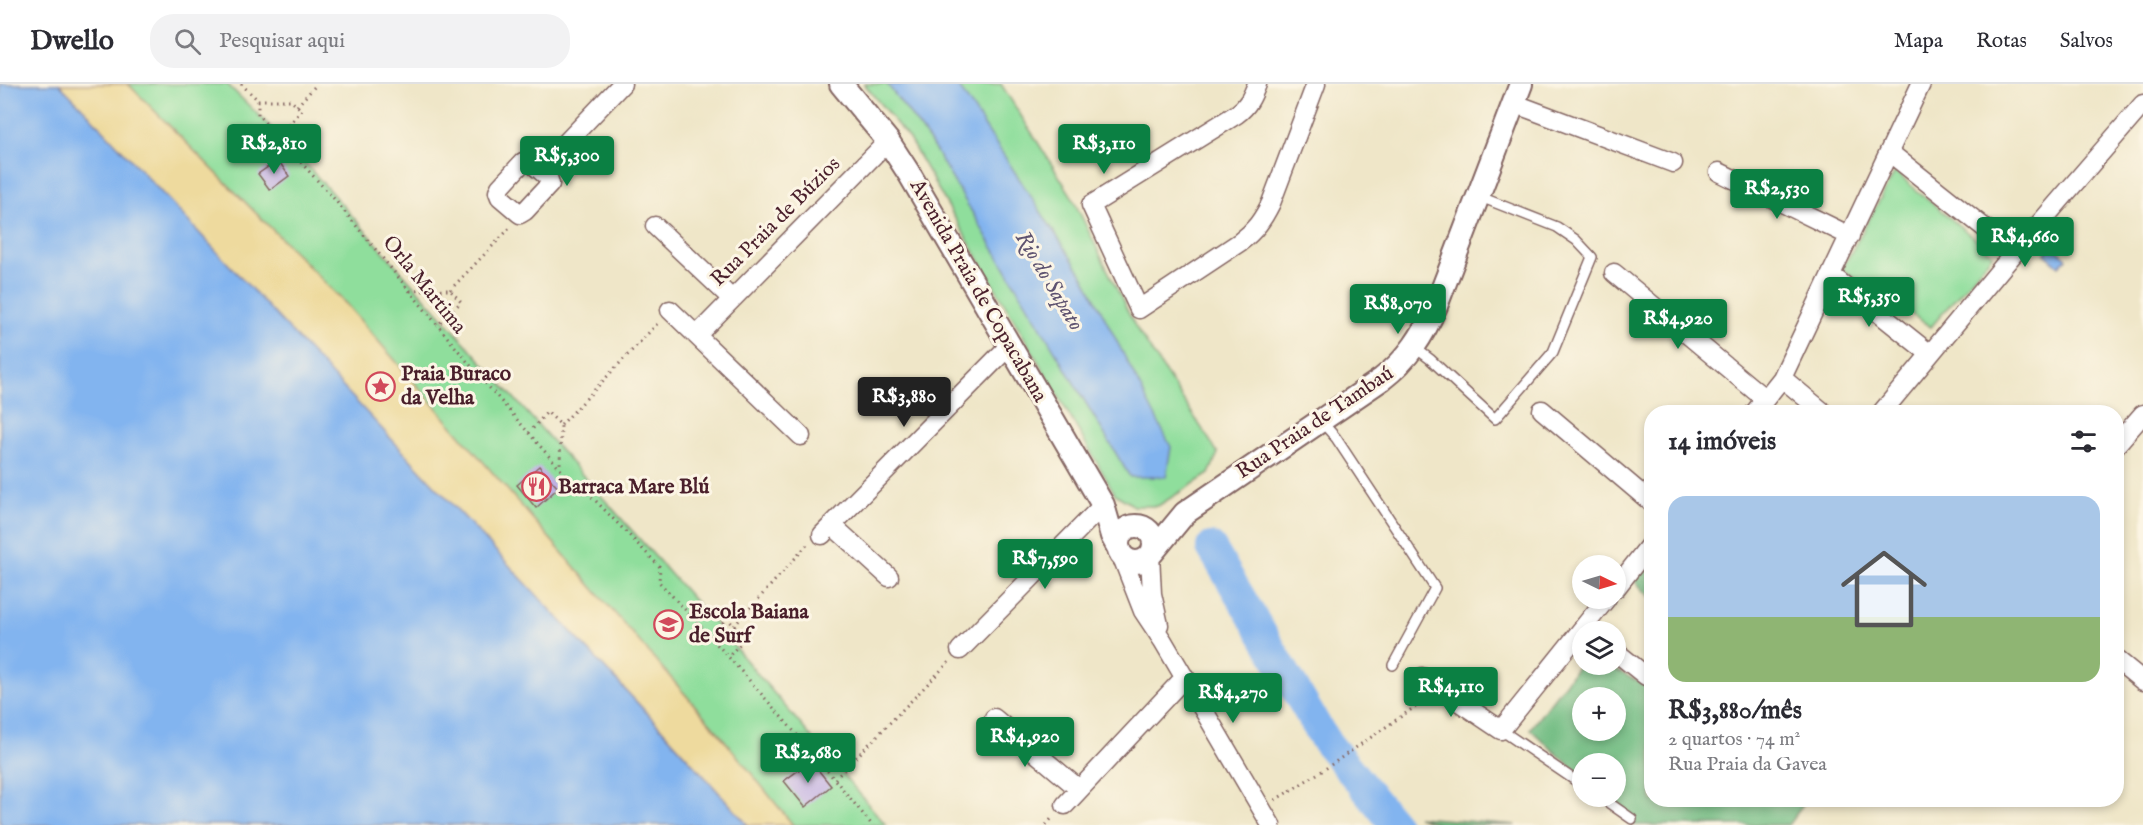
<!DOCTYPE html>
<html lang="pt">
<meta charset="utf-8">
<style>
:root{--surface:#fff;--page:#f2f2f3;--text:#2b2b33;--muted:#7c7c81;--line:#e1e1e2;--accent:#0b8043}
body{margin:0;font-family:"IM FELL English",serif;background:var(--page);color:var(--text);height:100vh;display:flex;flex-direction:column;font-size:22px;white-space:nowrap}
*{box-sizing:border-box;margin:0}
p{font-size:20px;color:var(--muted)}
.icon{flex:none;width:33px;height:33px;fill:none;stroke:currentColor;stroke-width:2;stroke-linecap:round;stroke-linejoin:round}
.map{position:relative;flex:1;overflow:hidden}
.details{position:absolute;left:1644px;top:321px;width:480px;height:402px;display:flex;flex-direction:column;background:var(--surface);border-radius:24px;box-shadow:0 3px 9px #0003}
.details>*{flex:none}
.needle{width:39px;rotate:95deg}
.buttons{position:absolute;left:1572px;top:471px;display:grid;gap:12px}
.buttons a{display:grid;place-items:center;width:54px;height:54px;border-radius:50%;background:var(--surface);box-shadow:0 3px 9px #0003;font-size:30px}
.price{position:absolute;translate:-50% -51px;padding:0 14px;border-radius:6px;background:var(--accent);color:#fff;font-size:20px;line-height:39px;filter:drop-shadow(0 2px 3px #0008)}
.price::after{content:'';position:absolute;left:50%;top:36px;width:18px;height:14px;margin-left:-9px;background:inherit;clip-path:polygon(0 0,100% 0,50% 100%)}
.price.on{background:#222;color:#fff}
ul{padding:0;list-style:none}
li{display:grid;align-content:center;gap:12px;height:318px;padding:0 24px}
li span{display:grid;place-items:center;height:186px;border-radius:18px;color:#555}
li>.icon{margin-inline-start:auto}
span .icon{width:108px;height:108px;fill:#fffc;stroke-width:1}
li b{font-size:26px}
h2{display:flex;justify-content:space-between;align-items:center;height:72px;padding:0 24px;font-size:26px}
header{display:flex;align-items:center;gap:36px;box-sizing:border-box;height:84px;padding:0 30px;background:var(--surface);border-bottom:2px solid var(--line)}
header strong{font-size:28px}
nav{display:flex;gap:33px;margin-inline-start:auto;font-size:21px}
.search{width:420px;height:54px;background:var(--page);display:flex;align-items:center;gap:15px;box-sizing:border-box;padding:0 21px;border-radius:24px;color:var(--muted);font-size:22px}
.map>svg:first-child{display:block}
.green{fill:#8fde9c;stroke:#6c7e64;stroke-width:1.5}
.forest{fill:#73bd84;stroke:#5e6e58;stroke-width:1.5;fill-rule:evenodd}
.sand{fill:#eeda9e;stroke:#9c7c64;stroke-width:1.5}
.water{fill:#82b4ef;stroke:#666a8d;stroke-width:1.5}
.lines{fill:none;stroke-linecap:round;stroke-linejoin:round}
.river{stroke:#82b4ef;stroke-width:30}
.building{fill:#c0afe3}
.service-casing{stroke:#846562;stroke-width:12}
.minor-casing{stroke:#846562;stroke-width:21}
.tertiary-casing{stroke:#846562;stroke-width:26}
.path{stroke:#846562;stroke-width:3;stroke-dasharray:1.5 4.5;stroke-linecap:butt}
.service{stroke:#fff;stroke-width:9}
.minor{stroke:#fff;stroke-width:18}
.tertiary{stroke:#fff;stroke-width:22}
.labels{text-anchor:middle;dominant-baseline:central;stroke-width:6;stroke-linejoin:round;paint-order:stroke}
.street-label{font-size:21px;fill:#4a1f2b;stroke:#fcf5e5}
.poi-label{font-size:21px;font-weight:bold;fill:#4a1f2b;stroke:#fcf5e5;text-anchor:start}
.water-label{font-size:22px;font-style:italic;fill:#5e5370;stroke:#fcf5e5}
</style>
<header>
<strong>Dwello</strong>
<div class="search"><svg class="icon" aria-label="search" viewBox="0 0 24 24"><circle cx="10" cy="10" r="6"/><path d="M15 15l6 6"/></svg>Pesquisar aqui</div>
<nav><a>Mapa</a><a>Rotas</a><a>Salvos</a></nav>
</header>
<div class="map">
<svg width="2143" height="741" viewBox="0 0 2143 741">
<rect width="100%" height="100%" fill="#fcf5e5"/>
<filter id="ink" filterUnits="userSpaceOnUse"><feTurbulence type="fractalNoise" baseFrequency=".0167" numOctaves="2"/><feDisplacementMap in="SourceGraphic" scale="12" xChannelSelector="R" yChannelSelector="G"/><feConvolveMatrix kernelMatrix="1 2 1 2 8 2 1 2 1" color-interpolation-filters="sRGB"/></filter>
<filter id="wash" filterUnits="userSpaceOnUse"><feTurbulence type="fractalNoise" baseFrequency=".008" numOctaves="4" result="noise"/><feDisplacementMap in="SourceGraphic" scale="24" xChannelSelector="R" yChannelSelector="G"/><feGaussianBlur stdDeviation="1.35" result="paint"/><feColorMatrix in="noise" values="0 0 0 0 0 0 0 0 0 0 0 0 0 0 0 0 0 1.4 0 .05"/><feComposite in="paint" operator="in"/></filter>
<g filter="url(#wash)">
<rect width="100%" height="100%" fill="#efe6c8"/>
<path class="green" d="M128,0H227L288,60L716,541L886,741H793L717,647L346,220Z
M864,0H1001L1071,111L1135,242L1218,369L1209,390L1158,422H1134L1115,410L909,55Z
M1895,88L1993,170L1931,243L1842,185Z"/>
<path class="forest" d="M1651,467V514L1627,489Z
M1582,577V580L1606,581L1651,604L1652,716H1807L1788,741H1635L1604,713L1616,712V680H1582V693L1530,645ZM1582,614H1616V646H1582Z
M1417,733L1516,741H1441Z"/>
<path class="sand" d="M59,0H128L346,220L717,647L793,741H748L658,641Z"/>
<path class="water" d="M0,0H59L81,22L658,641L748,741H0Z
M887,0H957L1085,195L1171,363L1166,393H1130L929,56Z
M2052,162L2067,174L2059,182L2045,170Z"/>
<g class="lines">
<path class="river" d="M1211,463L1325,656L1395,741"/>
</g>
<g id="blocks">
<path class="building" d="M278,76L289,92L270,106L258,90Z
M539,382L558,404L536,424L517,401Z
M811,677L831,702L805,723L784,697Z"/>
</g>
</g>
<g filter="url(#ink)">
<use href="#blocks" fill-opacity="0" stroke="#846562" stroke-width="1.5"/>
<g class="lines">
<defs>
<path id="service" d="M1414,263L1430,275L1495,335L1553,268L1592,173L1576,156L1557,143L1478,112
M1322,338L1336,354L1435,504L1393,581
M1501,646L1582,701
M1599,712L1632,735"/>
<path id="minor" d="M1257,0C1252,13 1248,22 1237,30L1091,121L1139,225L1240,158C1255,147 1263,135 1271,119L1316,0
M1513,19L1673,79
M1889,68L2015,168
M528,76L548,93L550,100L525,127L520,130L500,113L498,108L500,103L523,78Z
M540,86L622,0
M1719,88L1850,152
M655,142L732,215
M1614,189L1765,315
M1831,191L1930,270
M670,226L801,352
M697,251L888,57
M1782,294L1823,328
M1542,326L1652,419
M1755,328L1782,294L1921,0
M1882,328L2015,168L2143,20
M2116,361L2143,330
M832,441L889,493
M822,451L1011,260
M1120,468L1143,527L1163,557L1271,741
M1150,471L1152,510L1159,541
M1616,504L1652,458
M960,566L1103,421
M1616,568L1646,592
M2116,575L2143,597
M1422,593L1501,646L1607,514
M994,634L1079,705
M1065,721L1185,593"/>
<path id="tertiary" d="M841,0L888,57L910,91L1103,421L1112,452L1119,465
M1118 460a18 18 0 1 1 36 0a18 18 0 1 1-36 0Z
M1152,469L1185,429L1382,295C1408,275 1423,252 1436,222L1521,0"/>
</defs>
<use href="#service" class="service-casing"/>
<use href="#minor" class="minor-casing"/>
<use href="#tertiary" class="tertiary-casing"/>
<path class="path" d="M241,0L258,16V31L335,116L480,293L560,385L572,397L593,414L660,483L659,498C733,576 804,657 872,741
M258,16H290L302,26L278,53
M297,22L317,0
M450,206L511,143
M410,207L450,206L461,218L437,242
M561,341L659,238
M529,349L547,328L561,341L560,383
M734,542L807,461
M710,552L727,534L745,554L729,572
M805,657L833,662L850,679
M835,695L949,578
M1275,716L1322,687L1425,616
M1046,741L1053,733"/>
<use href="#service" class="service"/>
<use href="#minor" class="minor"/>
<use href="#tertiary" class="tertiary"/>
</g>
</g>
<defs>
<symbol id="sight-ring" viewBox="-11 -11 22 22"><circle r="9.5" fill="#fcf5e5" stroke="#d1495b" stroke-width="1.5"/><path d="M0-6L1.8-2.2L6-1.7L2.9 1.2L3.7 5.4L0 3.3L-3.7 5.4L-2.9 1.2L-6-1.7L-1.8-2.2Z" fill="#d1495b"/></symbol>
<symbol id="restaurant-ring" viewBox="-11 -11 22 22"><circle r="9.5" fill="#fcf5e5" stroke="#d1495b" stroke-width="1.5"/><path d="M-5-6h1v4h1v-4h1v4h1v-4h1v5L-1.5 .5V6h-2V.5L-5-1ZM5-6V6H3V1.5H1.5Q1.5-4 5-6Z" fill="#d1495b"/></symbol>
<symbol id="school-ring" viewBox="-11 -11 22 22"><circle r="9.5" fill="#fcf5e5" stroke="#d1495b" stroke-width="1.5"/><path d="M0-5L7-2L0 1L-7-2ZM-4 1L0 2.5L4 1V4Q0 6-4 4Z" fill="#d1495b"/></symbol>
</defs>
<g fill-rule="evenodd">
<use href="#sight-ring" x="364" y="286" width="33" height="33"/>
<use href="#restaurant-ring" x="520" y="386" width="33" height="33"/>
<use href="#school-ring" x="652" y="524" width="33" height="33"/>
</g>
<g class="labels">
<g class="street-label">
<text transform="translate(776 138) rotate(-45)">Rua Praia de Búzios</text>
<text transform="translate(424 201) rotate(51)">Orla Martima</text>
<text transform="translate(978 207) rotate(60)">Avenida Praia de Copacabana</text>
<text transform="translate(1315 339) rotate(-34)">Rua Praia de Tambaú</text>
</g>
<g class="poi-label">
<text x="401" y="290">Praia Buraco<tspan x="401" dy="24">da Velha</tspan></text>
<text x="558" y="403">Barraca Mare Blú</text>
<text x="689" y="528">Escola Baiana<tspan x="689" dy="24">de Surf</tspan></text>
</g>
<g class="water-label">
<text transform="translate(1049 197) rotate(59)">Rio do Sapato</text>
</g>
</g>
</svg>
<div class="buttons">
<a><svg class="needle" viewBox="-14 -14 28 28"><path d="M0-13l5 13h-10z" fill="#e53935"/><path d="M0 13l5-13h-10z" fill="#7c7c81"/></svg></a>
<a><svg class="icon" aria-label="layers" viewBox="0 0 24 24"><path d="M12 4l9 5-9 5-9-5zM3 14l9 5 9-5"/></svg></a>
<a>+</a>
<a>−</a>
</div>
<b class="price" style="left:274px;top:91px">R$2,810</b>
<b class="price" style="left:1104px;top:91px">R$3,110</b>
<b class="price" style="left:567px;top:103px">R$5,300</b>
<b class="price" style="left:1777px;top:136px">R$2,530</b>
<b class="price" style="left:2025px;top:184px">R$4,660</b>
<b class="price" style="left:1869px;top:244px">R$5,350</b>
<b class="price" style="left:1398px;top:251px">R$8,070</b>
<b class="price" style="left:1678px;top:266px">R$4,920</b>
<b class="price on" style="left:904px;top:344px">R$3,880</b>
<b class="price" style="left:1045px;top:506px">R$7,590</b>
<b class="price" style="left:1451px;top:634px">R$4,110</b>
<b class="price" style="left:1233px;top:640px">R$4,270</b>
<b class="price" style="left:1025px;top:684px">R$4,920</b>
<b class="price" style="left:808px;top:700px">R$2,680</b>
<section class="details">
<h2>14 imóveis<svg class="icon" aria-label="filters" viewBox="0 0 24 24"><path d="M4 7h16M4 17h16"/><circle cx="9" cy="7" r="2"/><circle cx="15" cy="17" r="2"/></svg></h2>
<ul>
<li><span style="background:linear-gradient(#a9c7e8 65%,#8fb573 0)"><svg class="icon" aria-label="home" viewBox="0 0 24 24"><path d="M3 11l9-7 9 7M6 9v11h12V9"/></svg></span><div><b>R$3,880/mês</b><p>2 quartos · 74 m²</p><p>Rua Praia da Gavea</p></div></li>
</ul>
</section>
</div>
